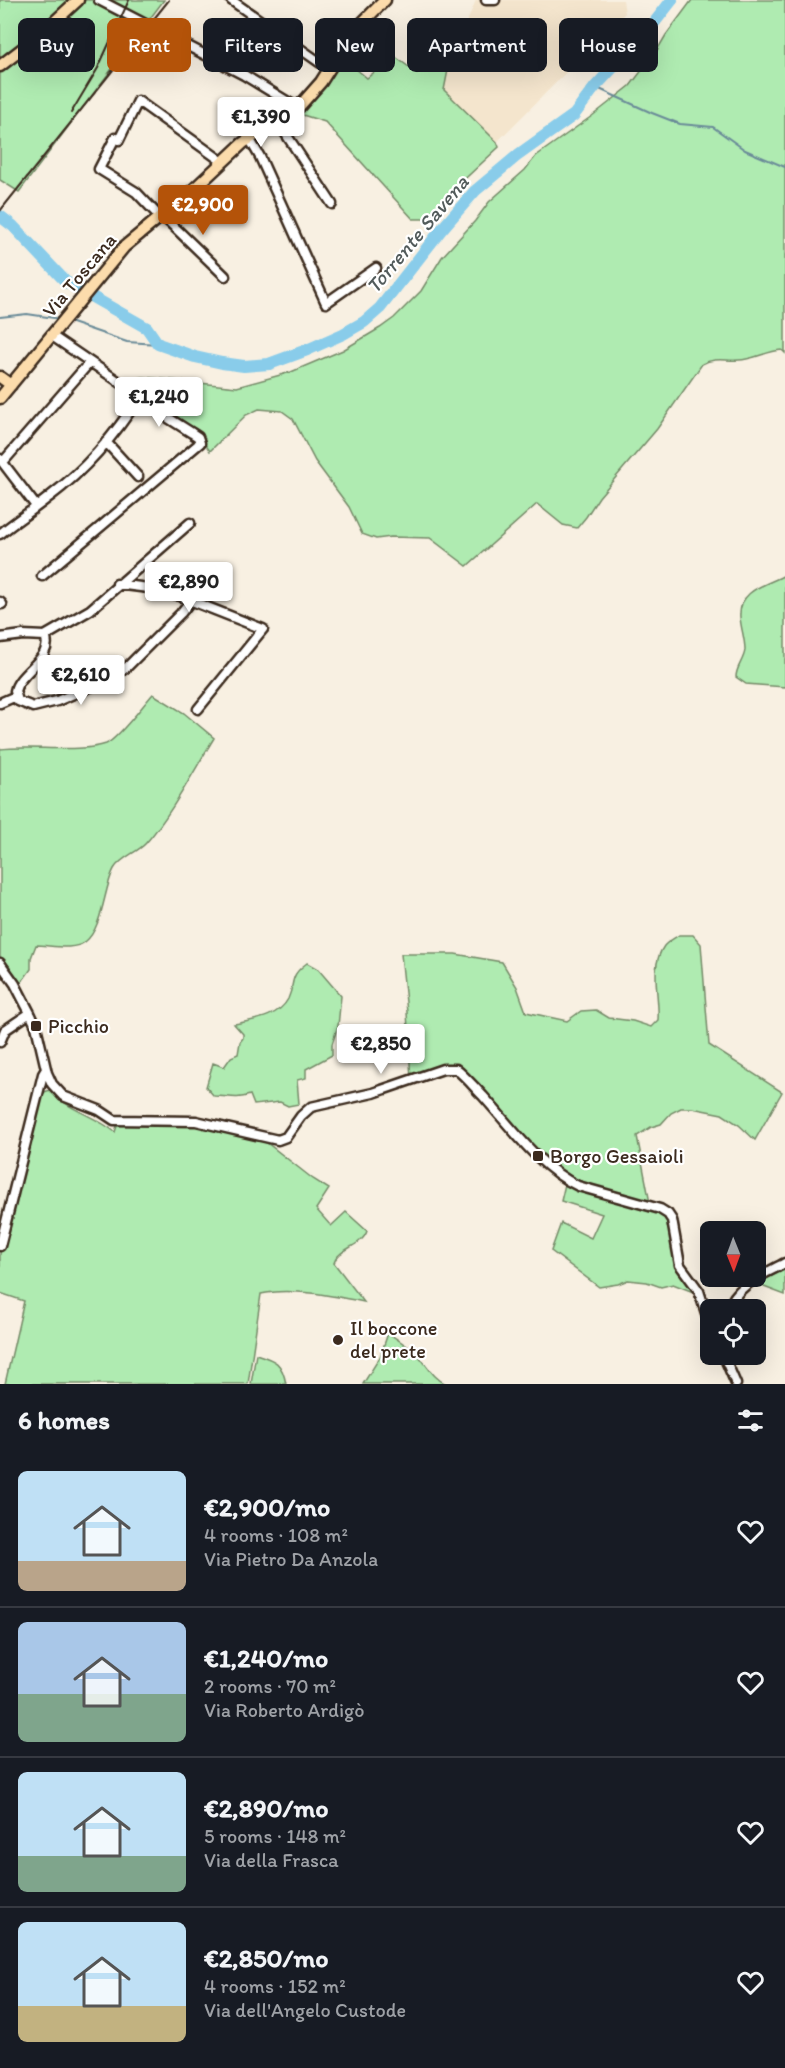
<!DOCTYPE html>
<meta charset="utf-8">
<style>
:root{--surface:#171b24;--page:#242831;--text:#f1f3f6;--muted:#9ea1a6;--line:#363941;--accent:#b45309}
body{margin:0;font-family:Itim,sans-serif;background:var(--page);color:var(--text);height:100vh;display:flex;flex-direction:column;font-size:22px;white-space:nowrap}
*{box-sizing:border-box;margin:0}
p{font-size:20px;color:var(--muted)}
.icon{flex:none;width:33px;height:33px;fill:none;stroke:currentColor;stroke-width:2;stroke-linecap:round;stroke-linejoin:round}
.map{position:relative;height:1384px;overflow:hidden}
.panel{display:flex;flex-direction:column;background:var(--surface);flex:1}
.panel>*{flex:none}
.top-card{position:absolute;left:18px;top:18px;width:750px;height:54px;display:flex;gap:12px}
.needle{width:39px;rotate:179deg}
.fabs{position:absolute;left:700px;top:1221px;display:grid;gap:12px}
.fabs a{display:grid;place-items:center;width:66px;height:66px;border-radius:9px;background:var(--surface);box-shadow:0 6px 24px #0002;font-size:30px}
.price{position:absolute;translate:-50% -51px;padding:0 14px;border-radius:6px;background:#fff;color:#222;font-size:20px;line-height:39px;filter:drop-shadow(0 2px 3px #0008)}
.price::after{content:'';position:absolute;left:50%;top:36px;width:18px;height:14px;margin-left:-9px;background:inherit;clip-path:polygon(0 0,100% 0,50% 100%)}
.price.active{background:var(--accent);color:#fff}
ul{padding:0;list-style:none}
li{display:flex;align-items:center;gap:18px;height:150px;padding:0 18px}
li+li{border-top:2px solid var(--line)}
li span{display:grid;place-items:center;flex:none;width:168px;height:120px;border-radius:9px;color:#555}
li>.icon{margin-inline-start:auto}
span .icon{width:72px;height:72px;fill:#fffc;stroke-width:1}
li b{font-size:26px}
h2{display:flex;justify-content:space-between;align-items:center;height:72px;padding:0 18px;font-size:26px}
.pill{padding:0 21px;border-radius:9px;background:var(--surface);box-shadow:0 6px 24px #0002;font-size:21px;line-height:54px}
.pill.active{background:var(--accent);color:#fff}
.map>svg:first-child{display:block}
.built{fill:#f4e5cd}
.green{fill:#afebb1;stroke:#758a68;stroke-width:1.5}
.lines{fill:none;stroke-linecap:round;stroke-linejoin:round}
.stream{stroke:#6a8b98;stroke-width:2}
.river{stroke:#89ccea;stroke-width:12}
.minor-casing{stroke:#3b2a1e;stroke-width:13}
.major-casing{stroke:#3b2a1e;stroke-width:15}
.minor{stroke:#fff;stroke-width:8}
.major{stroke:#fcdcac;stroke-width:10}
.rail{stroke:#3b2a1e;stroke-width:2}
.poi-dot{fill:#3b2a1e;stroke:#fff;stroke-width:2}
.labels{text-anchor:middle;dominant-baseline:central;stroke-width:4.5;stroke-linejoin:round;paint-order:stroke}
.street-label{font-size:20px;fill:#3b2a1e;stroke:#fff}
.poi-label{font-size:20px;fill:#3b2a1e;stroke:#fff;text-anchor:start}
.water-label{font-size:21px;font-style:italic;fill:#525b5b;stroke:#fff}
</style>
<div class="map">
<svg width="785" height="1384" viewBox="0 0 785 1384">
<rect width="100%" height="100%" fill="#f8f0e2"/>
<filter id="ink" filterUnits="userSpaceOnUse"><feTurbulence type="fractalNoise" baseFrequency=".0167" numOctaves="2"/><feDisplacementMap in="SourceGraphic" scale="12" xChannelSelector="R" yChannelSelector="G"/><feConvolveMatrix kernelMatrix="1 2 1 2 8 2 1 2 1" color-interpolation-filters="sRGB"/></filter>
<g filter="url(#ink)">
<path class="built" d="M476,0H623L625,13L497,142L444,90L449,65Z"/>
<path class="green" d="M0,0H164L19,192L0,180Z
M692,0H785V353L782,350C767,351 752,360 739,360C725,361 715,357 702,364L657,429L599,497L586,517L577,528L563,525L537,504L467,566L430,538L391,537L376,539L362,534L349,507L315,461L293,419L282,411L259,409L246,415L210,451C192,423 149,399 121,380L143,377L237,387L291,372L343,350L380,328L394,318L421,291L442,257L475,221L489,202L525,170L536,156L592,116L630,86L656,52L666,35Z
M433,49L449,65L444,90L497,142L499,147L454,189L429,219H413L325,122L293,112L338,54L367,78L394,56L417,73Z
M785,575V687L746,684L736,677C736,667 744,660 745,650C745,639 741,629 740,617C738,590 766,585 785,575Z
M153,694L184,713L214,738C193,772 172,813 146,843C137,853 121,857 114,869C104,887 103,928 85,942C73,951 50,945 36,945L31,958V969L21,983L0,965V749C29,745 82,753 106,744C118,739 143,705 153,694Z
M679,935H693L701,944L709,1045L782,1092L755,1140L739,1125L722,1114L692,1108H681L671,1113L661,1124L651,1127L637,1136L650,1203L572,1180L545,1162L453,1071L444,1068L411,1080L407,1012L401,954H455L502,962L517,987L526,1012L567,1021L581,1011L596,1010L609,1018L633,1021L651,1027L658,1020C660,997 649,967 664,946C667,942 675,938 679,935Z
M307,963L318,969L341,996L338,1026L332,1044V1055L306,1069V1078L297,1080L299,1104L288,1106L280,1102L254,1105L250,1095C235,1100 229,1096 214,1096L206,1087L213,1063L224,1067L231,1057L238,1054L240,1042L243,1038V1034L234,1024C253,1020 278,1018 288,999C296,981 288,977 307,963Z
M50,1090C67,1110 94,1115 115,1132L118,1123H192L237,1133L267,1143L313,1179L329,1189L316,1209L331,1226L346,1212L367,1231C362,1247 338,1248 334,1263L364,1302C334,1296 290,1287 261,1294L248,1384H5L24,1301L0,1293V1252L39,1094Z
M566,1180L668,1214L677,1253L696,1293L673,1284L661,1287L647,1282L628,1280L618,1284L599,1287L551,1251L561,1223L591,1238L602,1214L561,1201Z
M785,1269V1295L756,1284Z
M388,1333C397,1339 408,1346 416,1353C427,1364 432,1377 446,1384H363L380,1357Z
M256,1354C275,1360 282,1362 286,1384H251Z"/>
<g class="lines">
<path class="stream" d="M595,87L652,113L680,124L713,127L745,150L785,167
M0,317L27,314L61,319
M69,322L127,342L158,344"/>
<path class="river" d="M0,216L13,226L66,282L147,328L158,344L195,357L222,363L244,366L269,364L307,350L343,334L364,322L380,308L441,230L475,191L518,155L574,115L595,87L654,23L672,0"/>
<defs>
<path id="minor" d="M99,0L244,75L298,108
M231,0L329,69
M486,0H495
M278,122L332,204
M249,138L260,157L326,303L376,268
M162,215L225,276
M160,217L136,192L99,169L115,138L119,140L138,101L223,162
M106,442L138,477
M0,459L36,506
M3,462L90,362
M0,534C16,521 33,510 49,497C85,470 116,434 140,396
M42,576L200,443L198,437L192,433L162,414L140,396L52,336
M117,584L164,590L263,629L198,709
M0,602L2,604
M45,636C55,658 19,671 15,691L18,701L33,707L57,701L113,677L127,667L181,613L191,600
M0,638L23,635L45,636L90,610L190,523
M0,703L16,696
M0,963L15,984L30,1013L36,1026L47,1073L52,1084L63,1096L99,1110L114,1120L196,1121L278,1140L286,1137L301,1116L311,1107L373,1093L443,1069H456C466,1077 474,1087 483,1096C511,1127 540,1168 578,1186L660,1209L668,1214L672,1220L680,1265L699,1291L711,1329
M0,1042L5,1030L30,1013
M0,1246L43,1074L46,1069
M728,1310C736,1284 763,1275 785,1263
M723,1354L736,1384"/>
<path id="major" d="M0,66L39,36L78,0
M0,377L11,385
M0,398L124,247L193,190L243,143L298,108L321,82L352,33L385,0"/>
</defs>
<use href="#minor" class="minor-casing"/>
<use href="#major" class="major-casing"/>
<use href="#minor" class="minor"/>
<use href="#major" class="major"/>
<path class="rail" d="M71,113L98,68L129,0
M0,211L169,0"/>
</g>
</g>
<g class="poi-dot">
<rect x="30" y="1020" width="12" height="12" rx="3"/>
<rect x="532" y="1150" width="12" height="12" rx="3"/>
<circle cx="338" cy="1340" r="6"/>
</g>
<g class="labels">
<g class="street-label">
<text transform="translate(79 275) rotate(-50)">Via Toscana</text>
</g>
<g class="poi-label">
<text x="48" y="1026">Picchio</text>
<text x="550" y="1156">Borgo Gessaioli</text>
<text x="350" y="1328">Il boccone<tspan x="350" dy="23">del prete</tspan></text>
</g>
<g class="water-label">
<text transform="translate(417 234) rotate(-50)">Torrente Savena</text>
</g>
</g>
</svg>
<div class="fabs">
<a><svg class="needle" viewBox="-14 -14 28 28"><path d="M0-13l5 13h-10z" fill="#e53935"/><path d="M0 13l5-13h-10z" fill="#9ea1a6"/></svg></a>
<a><svg class="icon" aria-label="locate" viewBox="0 0 24 24"><circle cx="12" cy="12" r="6"/><path d="M12 2v4M12 18v4M2 12h4M18 12h4"/></svg></a>
</div>
<b class="price" style="left:261px;top:148px">€1,390</b>
<b class="price active" style="left:203px;top:236px">€2,900</b>
<b class="price" style="left:159px;top:428px">€1,240</b>
<b class="price" style="left:189px;top:613px">€2,890</b>
<b class="price" style="left:81px;top:706px">€2,610</b>
<b class="price" style="left:381px;top:1075px">€2,850</b>
<div class="top-card">
<a class="pill">Buy</a>
<a class="pill active">Rent</a>
<a class="pill">Filters</a>
<a class="pill">New</a>
<a class="pill">Apartment</a>
<a class="pill">House</a>
</div>
</div>
<section class="panel">
<h2>6 homes<svg class="icon" aria-label="filters" viewBox="0 0 24 24"><path d="M4 7h16M4 17h16"/><circle cx="9" cy="7" r="2"/><circle cx="15" cy="17" r="2"/></svg></h2>
<ul>
<li><span style="background:linear-gradient(#bfe0f5 75%,#b9a48a 0)"><svg class="icon" aria-label="home" viewBox="0 0 24 24"><path d="M3 11l9-7 9 7M6 9v11h12V9"/></svg></span><div><b>€2,900/mo</b><p>4 rooms · 108 m²</p><p>Via Pietro Da Anzola</p></div><svg class="icon" aria-label="heart" viewBox="0 0 24 24"><path d="M12 20l-8-8c-3-5 5-10 8-4 3-6 11-1 8 4z"/></svg></li>
<li><span style="background:linear-gradient(#a9c7e8 60%,#7fa58c 0)"><svg class="icon" aria-label="home" viewBox="0 0 24 24"><path d="M3 11l9-7 9 7M6 9v11h12V9"/></svg></span><div><b>€1,240/mo</b><p>2 rooms · 70 m²</p><p>Via Roberto Ardigò</p></div><svg class="icon" aria-label="heart" viewBox="0 0 24 24"><path d="M12 20l-8-8c-3-5 5-10 8-4 3-6 11-1 8 4z"/></svg></li>
<li><span style="background:linear-gradient(#bfe0f5 70%,#7fa58c 0)"><svg class="icon" aria-label="home" viewBox="0 0 24 24"><path d="M3 11l9-7 9 7M6 9v11h12V9"/></svg></span><div><b>€2,890/mo</b><p>5 rooms · 148 m²</p><p>Via della Frasca</p></div><svg class="icon" aria-label="heart" viewBox="0 0 24 24"><path d="M12 20l-8-8c-3-5 5-10 8-4 3-6 11-1 8 4z"/></svg></li>
<li><span style="background:linear-gradient(#bfe0f5 70%,#c2b280 0)"><svg class="icon" aria-label="home" viewBox="0 0 24 24"><path d="M3 11l9-7 9 7M6 9v11h12V9"/></svg></span><div><b>€2,850/mo</b><p>4 rooms · 152 m²</p><p>Via dell'Angelo Custode</p></div><svg class="icon" aria-label="heart" viewBox="0 0 24 24"><path d="M12 20l-8-8c-3-5 5-10 8-4 3-6 11-1 8 4z"/></svg></li>
</ul>
</section>
